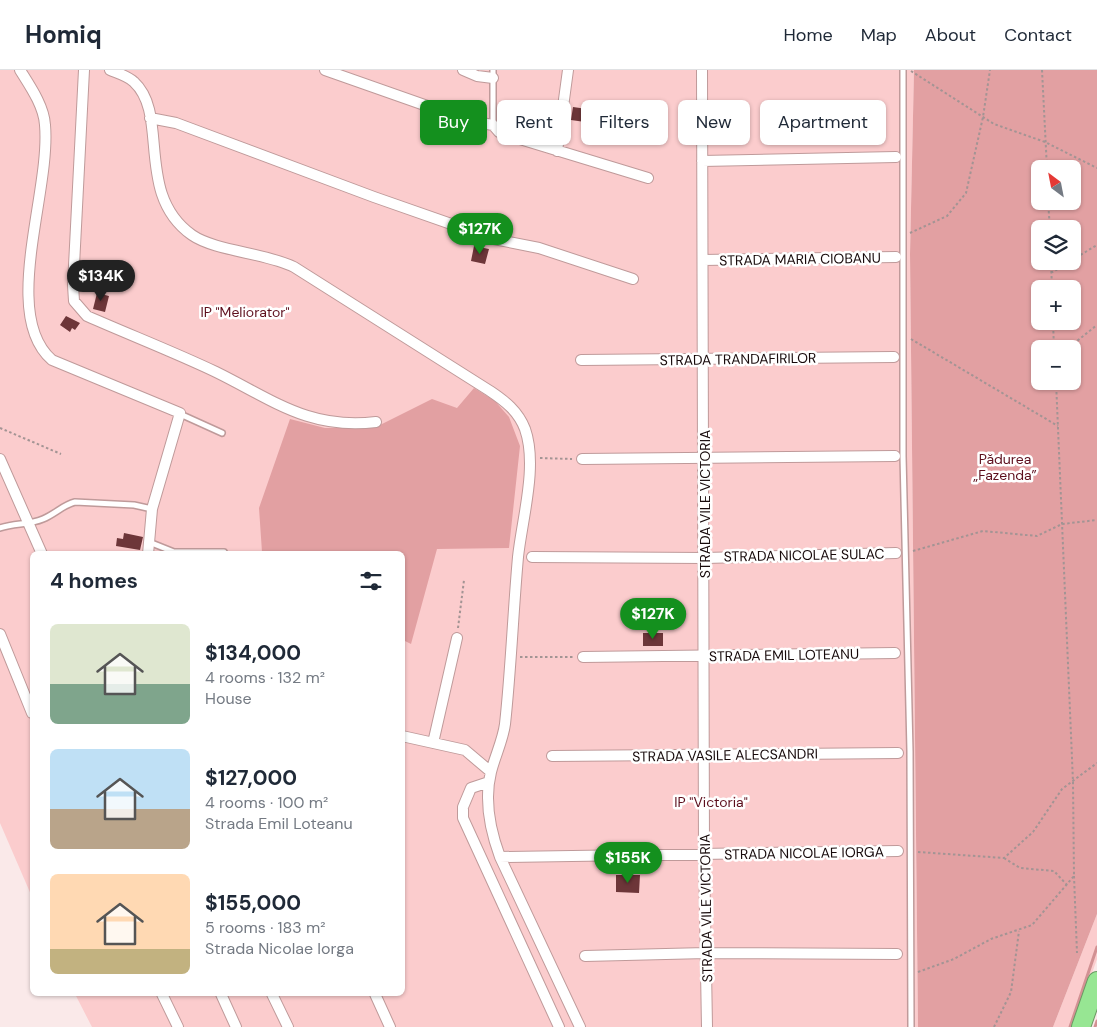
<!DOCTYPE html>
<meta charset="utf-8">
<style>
:root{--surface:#fff;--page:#f2f2f3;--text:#1f2937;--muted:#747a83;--line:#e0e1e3;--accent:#14901e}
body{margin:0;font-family:"DM Sans",sans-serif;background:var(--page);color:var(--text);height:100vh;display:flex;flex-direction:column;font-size:19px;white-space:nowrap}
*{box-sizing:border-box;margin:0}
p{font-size:16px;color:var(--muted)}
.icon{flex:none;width:28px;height:28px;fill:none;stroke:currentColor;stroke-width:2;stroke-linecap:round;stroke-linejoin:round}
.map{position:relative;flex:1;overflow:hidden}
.side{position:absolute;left:30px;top:481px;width:375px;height:445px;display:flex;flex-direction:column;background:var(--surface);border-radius:8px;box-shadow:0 1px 4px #0004}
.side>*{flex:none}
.top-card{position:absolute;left:420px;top:30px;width:475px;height:45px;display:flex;gap:10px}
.needle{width:32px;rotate:328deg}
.tools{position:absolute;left:1031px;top:90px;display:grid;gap:10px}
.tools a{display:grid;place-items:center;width:50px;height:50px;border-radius:8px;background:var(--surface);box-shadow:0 1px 4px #0004;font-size:25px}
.price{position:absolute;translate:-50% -42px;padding:0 11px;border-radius:18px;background:var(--accent);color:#fff;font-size:16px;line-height:32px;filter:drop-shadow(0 1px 2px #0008)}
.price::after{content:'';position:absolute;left:50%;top:30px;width:15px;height:11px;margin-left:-8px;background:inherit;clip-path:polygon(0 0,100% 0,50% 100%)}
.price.on{background:#222;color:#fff}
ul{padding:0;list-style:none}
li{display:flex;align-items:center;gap:15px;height:125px;padding:0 20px}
li span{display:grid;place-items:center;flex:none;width:140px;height:100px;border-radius:8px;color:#555}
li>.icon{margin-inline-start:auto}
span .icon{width:60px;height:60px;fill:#fffc;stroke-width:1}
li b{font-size:21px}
h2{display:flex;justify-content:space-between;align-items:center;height:60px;padding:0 20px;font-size:21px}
.tag{padding:0 18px;border-radius:8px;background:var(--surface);box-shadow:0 1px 4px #0004;font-size:18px;line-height:45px}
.tag.on{background:var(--accent);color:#fff}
header{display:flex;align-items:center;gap:30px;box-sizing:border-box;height:70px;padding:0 25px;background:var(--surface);border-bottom:1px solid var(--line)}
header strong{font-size:24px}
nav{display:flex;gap:28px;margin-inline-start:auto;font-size:18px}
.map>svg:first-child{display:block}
.green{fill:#fbcccd}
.forest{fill:#e2a0a2;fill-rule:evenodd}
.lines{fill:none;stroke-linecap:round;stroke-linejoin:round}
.stream{stroke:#d29193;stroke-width:3}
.building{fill:#6d3639}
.lane-casing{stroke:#bf9a9a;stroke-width:8}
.street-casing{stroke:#bf9a9a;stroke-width:12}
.highway-casing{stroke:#6a9963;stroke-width:20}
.path{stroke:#a39494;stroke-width:2;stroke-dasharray:2.5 2.5;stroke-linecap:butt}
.lane{stroke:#fff;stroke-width:5}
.street{stroke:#fff;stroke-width:10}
.highway{stroke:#97e693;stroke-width:18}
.labels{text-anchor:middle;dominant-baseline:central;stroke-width:5;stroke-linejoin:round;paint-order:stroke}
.street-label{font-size:14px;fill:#16090a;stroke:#fff}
.park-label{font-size:14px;fill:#5d0f1d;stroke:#fff}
</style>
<header>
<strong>Homiq</strong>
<nav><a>Home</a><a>Map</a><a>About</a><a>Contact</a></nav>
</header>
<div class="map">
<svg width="1097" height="957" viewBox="0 0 1097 957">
<rect width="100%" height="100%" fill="#fae9e9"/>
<path class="green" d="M0,0H914L910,184L918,957H92L75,924H402V484H32V827L0,753Z
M1097,844V889L1073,957H1053Z"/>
<path class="forest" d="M914,0H1097V844L1053,957H918L910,184ZM1040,99H1072V131H1040ZM1040,159H1072V191H1040ZM1040,219H1072V251H1040ZM1040,279H1072V311H1040Z
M474,318L495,331L509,347L520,376L509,478L437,479L411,574L403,570L402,484H256L262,482L259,438L290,349L325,358H374L432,329L457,338Z"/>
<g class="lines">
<path class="stream" d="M1070,957L1097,877
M1095,957L1097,951"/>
</g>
<path class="building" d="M573,37L587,39L585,52L571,50Z
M474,176L489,179L485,194L471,191Z
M97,223L109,226L105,242L93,239Z
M66,246L80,253L75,260L72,258L70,262L60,255Z
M124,463L143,467L140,480L116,476L117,468L123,469Z
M643,563H663V576H643Z
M616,805H640L639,823L616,822Z"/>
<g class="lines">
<defs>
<path id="lane" d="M493,0V55
M903,0V386L910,681L911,957
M180,344L222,363
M0,458C15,453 29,455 43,449C55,444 63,435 75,432L134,435L152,439
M149,472L174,482H224"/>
<path id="street" d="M20,0C30,16 44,36 45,55C51,122 0,245 52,290L180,343L152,439L148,484
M84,0L73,215L74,231L87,246C130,265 174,282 216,302C273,330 309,360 376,352
M110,0C117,3 128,6 134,12C170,45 134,124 192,165C215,181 266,183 294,197L490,321C505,331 518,341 525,359C538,396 522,449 518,487C513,543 511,599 505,654C503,670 495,686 491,702C484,730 490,760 500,787L580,957
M325,0L470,51L493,55L499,62L510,66L648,108
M463,0L477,6L493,8
M702,0L704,784L707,957
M150,48L176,53L374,127L494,169L539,178L633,209
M557,81L568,0
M702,91L896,87
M703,190L896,187
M581,290L894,287
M0,389L42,484
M582,389L895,386
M532,487L705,488L896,483
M0,564L32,643
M583,587L895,583
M402,666L465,680L491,702
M433,673L457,568
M552,686L898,683
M489,712L471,718L463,737V748L559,957
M500,787L898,781
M585,886L706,883L897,884
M162,924L178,957
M221,924L236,957
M272,924L288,957
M375,924L390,957"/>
<path id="highway" d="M1081,957L1097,911"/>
</defs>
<use href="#lane" class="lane-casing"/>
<use href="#street" class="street-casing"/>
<use href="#highway" class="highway-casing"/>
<path class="path" d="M1042,0L1047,99
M911,1L994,54L1045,72L1097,98
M1048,131L1050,159
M910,163L947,146L966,123L983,47L990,0
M1072,190L1097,175
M1051,191L1052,219
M1051,203L1071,191
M1053,251L1054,279
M911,269L1058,356
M1072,279L1077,271L1097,255
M0,358L61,384
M540,388L572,389
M913,481L983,461L1037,466L1062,454L1097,450
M458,558L464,510
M520,587H573
M918,782L1004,788L1033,762L1062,719L1097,693
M1004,788L1020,798L1054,801L1067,815
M1074,806L1077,883
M918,902L954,889L991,869L1032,855L1074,806L1073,712L1056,311
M994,957L1011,922L1019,861"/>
<use href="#lane" class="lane"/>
<use href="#street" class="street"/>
<use href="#highway" class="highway"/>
</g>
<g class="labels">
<g class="street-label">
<text transform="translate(800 189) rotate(-1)">STRADA MARIA CIOBANU</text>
<text transform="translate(738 289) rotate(-1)">STRADA TRANDAFIRILOR</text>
<text transform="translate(705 434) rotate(-90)">STRADA VILE VICTORIA</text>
<text transform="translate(804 485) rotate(-1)">STRADA NICOLAE SULAC</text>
<text transform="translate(784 585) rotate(-1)">STRADA EMIL LOTEANU</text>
<text transform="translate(725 685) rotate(-1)">STRADA VASILE ALECSANDRI</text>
<text transform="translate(804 783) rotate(-1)">STRADA NICOLAE IORGA</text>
<text transform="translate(706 838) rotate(-91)">STRADA VILE VICTORIA</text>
</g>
<g class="park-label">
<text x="245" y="242">IP "Meliorator"</text>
<text x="1005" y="389">Pădurea<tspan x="1005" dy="16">„Fazenda”</tspan></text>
<text x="711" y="732">IP "Victoria"</text>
</g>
</g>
</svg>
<div class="tools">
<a><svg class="needle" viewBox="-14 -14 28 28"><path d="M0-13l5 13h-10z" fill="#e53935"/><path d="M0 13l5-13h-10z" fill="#747a83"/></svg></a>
<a><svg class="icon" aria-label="layers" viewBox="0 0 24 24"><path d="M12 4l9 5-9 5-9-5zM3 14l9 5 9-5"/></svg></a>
<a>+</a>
<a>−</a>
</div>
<b class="price" style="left:480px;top:185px">$127K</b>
<b class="price on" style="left:101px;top:232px">$134K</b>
<b class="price" style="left:653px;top:570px">$127K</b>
<b class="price" style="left:628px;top:814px">$155K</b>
<div class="top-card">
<a class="tag on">Buy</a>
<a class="tag">Rent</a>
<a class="tag">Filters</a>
<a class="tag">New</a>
<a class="tag">Apartment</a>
</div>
<section class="side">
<h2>4 homes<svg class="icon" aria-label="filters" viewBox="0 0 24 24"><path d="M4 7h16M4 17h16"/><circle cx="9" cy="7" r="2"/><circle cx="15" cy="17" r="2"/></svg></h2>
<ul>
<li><span style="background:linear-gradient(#dfe7d0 60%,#7fa58c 0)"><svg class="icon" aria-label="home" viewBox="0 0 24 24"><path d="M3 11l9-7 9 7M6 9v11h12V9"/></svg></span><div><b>$134,000</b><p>4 rooms · 132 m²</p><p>House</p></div></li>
<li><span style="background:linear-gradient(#bfe0f5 60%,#b9a48a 0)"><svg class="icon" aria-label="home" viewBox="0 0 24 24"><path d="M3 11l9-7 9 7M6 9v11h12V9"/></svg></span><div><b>$127,000</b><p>4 rooms · 100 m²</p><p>Strada Emil Loteanu</p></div></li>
<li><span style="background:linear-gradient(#ffd9b3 75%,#c2b280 0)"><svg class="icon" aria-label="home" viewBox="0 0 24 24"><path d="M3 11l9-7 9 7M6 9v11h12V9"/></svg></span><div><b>$155,000</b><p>5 rooms · 183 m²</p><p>Strada Nicolae Iorga</p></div></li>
</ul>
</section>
</div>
